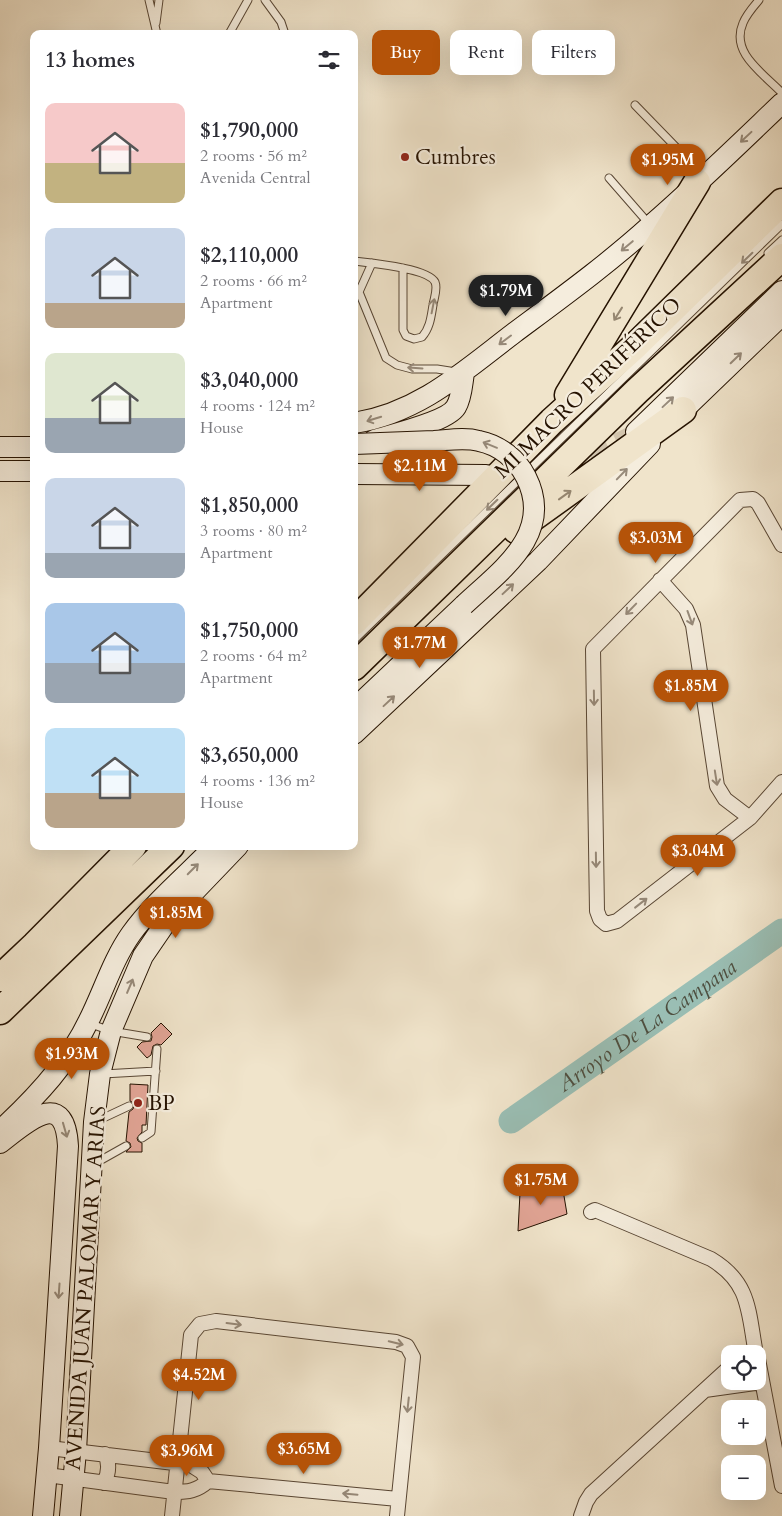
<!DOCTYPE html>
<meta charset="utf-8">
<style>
:root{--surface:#fff;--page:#f7f7f7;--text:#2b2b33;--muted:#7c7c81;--accent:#b45309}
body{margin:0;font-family:Cardo,serif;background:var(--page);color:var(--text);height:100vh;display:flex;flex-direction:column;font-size:19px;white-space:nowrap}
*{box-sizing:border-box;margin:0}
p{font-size:16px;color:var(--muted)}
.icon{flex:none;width:28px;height:28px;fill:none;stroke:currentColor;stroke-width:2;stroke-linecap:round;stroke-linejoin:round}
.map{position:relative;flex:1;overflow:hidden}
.sheet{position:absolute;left:30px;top:30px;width:328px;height:820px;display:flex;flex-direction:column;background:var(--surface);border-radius:10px;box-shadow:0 5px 20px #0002}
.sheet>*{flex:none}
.hud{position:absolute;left:372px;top:30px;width:334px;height:45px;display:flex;gap:10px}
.controls{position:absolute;left:721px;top:1345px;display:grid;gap:10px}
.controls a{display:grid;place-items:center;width:45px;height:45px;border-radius:10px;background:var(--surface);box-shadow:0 5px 20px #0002;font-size:25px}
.price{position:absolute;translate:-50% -42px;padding:0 11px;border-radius:18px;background:var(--accent);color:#fff;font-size:16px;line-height:32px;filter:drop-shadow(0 1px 2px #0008)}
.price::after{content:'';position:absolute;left:50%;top:30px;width:15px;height:11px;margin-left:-8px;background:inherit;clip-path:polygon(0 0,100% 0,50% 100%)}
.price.active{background:#222;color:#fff}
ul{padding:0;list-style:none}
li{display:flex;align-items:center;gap:15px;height:125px;padding:0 15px}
li span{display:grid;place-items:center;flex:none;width:140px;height:100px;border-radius:10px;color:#555}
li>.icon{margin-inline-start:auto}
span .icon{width:60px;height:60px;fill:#fffc;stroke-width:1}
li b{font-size:21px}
h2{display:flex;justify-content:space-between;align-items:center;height:60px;padding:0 15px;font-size:21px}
.pill{padding:0 18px;border-radius:10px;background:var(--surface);box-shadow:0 5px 20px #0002;font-size:18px;line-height:45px}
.pill.active{background:var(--accent);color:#fff}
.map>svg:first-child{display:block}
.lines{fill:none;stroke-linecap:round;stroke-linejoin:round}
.river{stroke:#9abfb5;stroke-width:25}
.building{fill:#e1a495;stroke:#251201}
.secondary-tunnel{stroke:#d2c4ad;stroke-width:20;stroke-dasharray:20 10;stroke-linecap:butt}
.service-casing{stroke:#584634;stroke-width:9}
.minor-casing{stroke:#584634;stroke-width:16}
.secondary-casing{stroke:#251201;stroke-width:22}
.motorway-casing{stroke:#251201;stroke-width:29}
.service{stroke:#f5eddd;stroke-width:7}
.minor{stroke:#f5eddd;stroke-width:14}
.secondary{stroke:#f5eddd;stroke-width:20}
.motorway{stroke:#f0e4cb;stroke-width:26}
.secondary-bridge-casing{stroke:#251201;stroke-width:22;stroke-linecap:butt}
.secondary-bridge{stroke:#f5eddd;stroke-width:20}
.oneway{stroke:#978a7a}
.oneway2{stroke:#958670}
.poi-dot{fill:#8f2418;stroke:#f5eddd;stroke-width:2}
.labels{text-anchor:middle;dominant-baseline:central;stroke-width:4.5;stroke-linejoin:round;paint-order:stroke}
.poi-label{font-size:21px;fill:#251201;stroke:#f5eddd;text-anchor:start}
.street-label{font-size:21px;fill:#251201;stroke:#f5eddd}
.water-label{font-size:22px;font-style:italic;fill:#4e4f40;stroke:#f5eddd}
</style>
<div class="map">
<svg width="782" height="1516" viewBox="0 0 782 1516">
<rect width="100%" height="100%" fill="#f0e4cb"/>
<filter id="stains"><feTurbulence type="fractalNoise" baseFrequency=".004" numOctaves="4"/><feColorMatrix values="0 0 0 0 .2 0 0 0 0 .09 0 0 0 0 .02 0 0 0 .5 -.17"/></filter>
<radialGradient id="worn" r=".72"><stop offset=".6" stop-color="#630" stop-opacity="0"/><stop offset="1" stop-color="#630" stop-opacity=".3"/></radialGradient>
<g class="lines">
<path class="river" id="s1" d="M511,1121L782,931"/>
</g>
<path class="building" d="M161,1023L172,1034L161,1045L157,1044L153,1046L151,1055L147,1058L137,1047L142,1042L151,1041L152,1037L151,1033Z
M130,1084L148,1085L146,1125H142V1132L137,1138L138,1141L142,1143V1152H126L131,1147L130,1143L126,1141L129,1112L133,1109L134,1106L132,1102L130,1101Z
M562,1184L567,1214L518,1231L520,1193Z"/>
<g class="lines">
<path class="secondary-tunnel" d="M562,466L596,454L632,436"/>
<defs>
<path id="service" d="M149,0L157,34
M265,0L281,22L285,34
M759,0C753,7 746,15 743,23C730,53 763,73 782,93
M156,23L159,0
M229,34L248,0
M635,105L702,174
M609,178L650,225
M768,253L782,240
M354,261C370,263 428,268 435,282C438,289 434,298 433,305C431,317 430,328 422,337L414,339L406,336L403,330V268
M354,286L359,292L386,358L397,365L412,369H437L456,372
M359,292L372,263
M354,640L782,224
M88,1023L111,1031L147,1037
M103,1074L156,1071
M97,1121L129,1106
M142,1138L151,1132L157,1049
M94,1164L126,1146"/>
<path id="minor" d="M782,545L758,503L753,499L740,500L593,649L597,911L600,919L606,924L617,921L750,818L782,782
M660,580L686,609L693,625L717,786L725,799L750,818
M591,1212L595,1210L711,1259C751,1283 748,1312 756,1354
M758,1359L782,1486
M705,1390L762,1382
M49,1448L191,1465L202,1472L208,1481
M47,1475L174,1492C188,1492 197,1491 208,1481L398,1499
M104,1483C109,1473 110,1464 105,1454
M172,1516L191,1335L200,1324L216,1321L396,1342L407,1346L413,1357L397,1516
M581,1516L586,1502L591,1494L730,1367"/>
<path id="secondary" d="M674,419L782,315
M354,423C419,413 464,371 514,333C561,298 608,264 651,225C696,186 739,144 782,103
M636,432L782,291
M374,440C391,435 448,421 456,407C462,397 462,384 464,373
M0,447H34
M0,471H34
M354,474L486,475
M354,709L464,605
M354,734L538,561L650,444
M6,1125C37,1096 69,1062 88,1022C103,993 112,961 131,934C154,902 188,874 215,846
M0,1143C26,1123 65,1086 68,1146L49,1448L43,1516
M70,1516L76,1451L94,1122L100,1074L111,1031L143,956L169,918L238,846"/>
<path id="motorway" d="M568,395L697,182
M516,530L683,410
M354,622L552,421L636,345L782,202
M354,667L637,391L782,257
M0,978L35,945L133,846
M0,1011L171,846"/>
</defs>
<use href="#service" class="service-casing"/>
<use href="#minor" class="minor-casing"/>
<use href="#secondary" class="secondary-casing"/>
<use href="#motorway" class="motorway-casing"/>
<use href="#service" class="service"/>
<use href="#minor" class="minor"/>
<use href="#secondary" class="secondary"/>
<use href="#motorway" class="motorway"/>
<defs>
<path id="secondary-bridge" d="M354,444C380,443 407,442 434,441C449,440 465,437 479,441C499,445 517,459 526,477C555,534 500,571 464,605"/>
</defs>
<use href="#secondary-bridge" class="secondary-bridge-casing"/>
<use href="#secondary-bridge" class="secondary-bridge"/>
</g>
<defs><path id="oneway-shaft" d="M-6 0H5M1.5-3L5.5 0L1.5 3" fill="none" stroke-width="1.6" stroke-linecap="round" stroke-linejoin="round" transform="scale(1.25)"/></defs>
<g class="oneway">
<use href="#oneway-shaft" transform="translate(746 137) rotate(137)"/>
<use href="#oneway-shaft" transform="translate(627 246) rotate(140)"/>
<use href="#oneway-shaft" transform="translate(747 258) rotate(136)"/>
<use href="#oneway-shaft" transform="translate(433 306) rotate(-79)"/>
<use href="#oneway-shaft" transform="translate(505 340) rotate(143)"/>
<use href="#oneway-shaft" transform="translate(736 358) rotate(-44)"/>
<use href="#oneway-shaft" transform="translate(415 368) rotate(-176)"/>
<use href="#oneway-shaft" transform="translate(668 402) rotate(-43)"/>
<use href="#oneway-shaft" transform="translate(374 419) rotate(163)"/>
<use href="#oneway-shaft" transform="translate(490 445) rotate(-158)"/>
<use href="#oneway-shaft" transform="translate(622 474) rotate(-46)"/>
<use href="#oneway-shaft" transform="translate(492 505) rotate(136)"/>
<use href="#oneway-shaft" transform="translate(508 589) rotate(-43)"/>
<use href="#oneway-shaft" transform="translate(631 609) rotate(134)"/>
<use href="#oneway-shaft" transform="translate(690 618) rotate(70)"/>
<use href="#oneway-shaft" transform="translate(594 698) rotate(89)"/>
<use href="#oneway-shaft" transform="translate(389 701) rotate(-43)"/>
<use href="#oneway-shaft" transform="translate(716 778) rotate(81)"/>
<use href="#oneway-shaft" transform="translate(596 860) rotate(89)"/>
<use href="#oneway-shaft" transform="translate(193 869) rotate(-45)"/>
<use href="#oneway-shaft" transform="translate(641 903) rotate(-38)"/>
<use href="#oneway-shaft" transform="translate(130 986) rotate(-67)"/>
<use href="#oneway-shaft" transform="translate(65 1130) rotate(74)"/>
<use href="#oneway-shaft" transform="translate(59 1291) rotate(94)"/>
<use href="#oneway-shaft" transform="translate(234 1324) rotate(7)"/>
<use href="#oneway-shaft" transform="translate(396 1343) rotate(14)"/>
<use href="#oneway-shaft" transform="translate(408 1405) rotate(96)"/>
<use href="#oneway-shaft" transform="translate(350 1494) rotate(-175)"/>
</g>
<g class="oneway2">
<use href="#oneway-shaft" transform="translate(618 314) rotate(122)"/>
<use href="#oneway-shaft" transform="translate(565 495) rotate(-36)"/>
</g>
<g class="poi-dot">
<circle cx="405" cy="157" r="5"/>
<circle cx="138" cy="1103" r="5"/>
</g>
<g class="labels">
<g class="poi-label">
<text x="415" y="157">Cumbres</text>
<text x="148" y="1103">BP</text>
</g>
<g class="street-label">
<text transform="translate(588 388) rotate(-44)">MI MACRO PERIFÉRICO</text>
<text transform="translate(86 1288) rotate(-86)">AVENIDA JUAN PALOMAR Y ARIAS</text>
</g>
<g class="water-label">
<text stroke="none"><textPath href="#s1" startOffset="166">Arroyo De La Campana</textPath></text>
</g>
</g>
<rect width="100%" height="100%" filter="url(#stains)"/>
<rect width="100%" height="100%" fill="url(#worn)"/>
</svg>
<div class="controls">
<a><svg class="icon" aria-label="locate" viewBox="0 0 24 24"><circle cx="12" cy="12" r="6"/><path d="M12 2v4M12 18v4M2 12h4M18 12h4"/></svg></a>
<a>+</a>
<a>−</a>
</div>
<b class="price" style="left:668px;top:186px">$1.95M</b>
<b class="price active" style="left:506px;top:317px">$1.79M</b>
<b class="price" style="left:420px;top:492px">$2.11M</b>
<b class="price" style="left:656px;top:564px">$3.03M</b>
<b class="price" style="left:420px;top:669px">$1.77M</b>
<b class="price" style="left:691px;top:712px">$1.85M</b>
<b class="price" style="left:698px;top:877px">$3.04M</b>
<b class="price" style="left:176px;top:939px">$1.85M</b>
<b class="price" style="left:72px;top:1080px">$1.93M</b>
<b class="price" style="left:541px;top:1206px">$1.75M</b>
<b class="price" style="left:199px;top:1401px">$4.52M</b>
<b class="price" style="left:304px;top:1475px">$3.65M</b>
<b class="price" style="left:187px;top:1477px">$3.96M</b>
<div class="hud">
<a class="pill active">Buy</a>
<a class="pill">Rent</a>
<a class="pill">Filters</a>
</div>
<section class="sheet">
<h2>13 homes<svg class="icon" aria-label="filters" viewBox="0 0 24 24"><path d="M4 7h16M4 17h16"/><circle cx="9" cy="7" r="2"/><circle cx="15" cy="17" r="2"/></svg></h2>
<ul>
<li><span style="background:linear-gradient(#f6c9c9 60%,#c2b280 0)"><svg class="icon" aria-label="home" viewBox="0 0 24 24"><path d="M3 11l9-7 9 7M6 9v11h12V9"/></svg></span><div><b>$1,790,000</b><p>2 rooms · 56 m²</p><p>Avenida Central</p></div></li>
<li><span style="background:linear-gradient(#c9d6e8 75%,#b9a48a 0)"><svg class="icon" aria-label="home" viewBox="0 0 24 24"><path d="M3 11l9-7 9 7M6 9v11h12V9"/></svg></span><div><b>$2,110,000</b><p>2 rooms · 66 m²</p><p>Apartment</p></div></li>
<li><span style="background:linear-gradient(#dfe7d0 65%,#9aa5b1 0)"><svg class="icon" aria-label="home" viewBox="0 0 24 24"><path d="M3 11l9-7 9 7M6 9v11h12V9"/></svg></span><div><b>$3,040,000</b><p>4 rooms · 124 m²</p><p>House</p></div></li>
<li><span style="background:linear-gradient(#c9d6e8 75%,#9aa5b1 0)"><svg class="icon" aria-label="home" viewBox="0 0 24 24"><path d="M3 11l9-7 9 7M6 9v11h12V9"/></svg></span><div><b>$1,850,000</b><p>3 rooms · 80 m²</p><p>Apartment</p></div></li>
<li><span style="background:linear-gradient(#a9c7e8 60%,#9aa5b1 0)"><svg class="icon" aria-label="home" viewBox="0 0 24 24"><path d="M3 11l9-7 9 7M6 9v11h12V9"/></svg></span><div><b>$1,750,000</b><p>2 rooms · 64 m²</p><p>Apartment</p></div></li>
<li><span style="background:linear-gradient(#bfe0f5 65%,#b9a48a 0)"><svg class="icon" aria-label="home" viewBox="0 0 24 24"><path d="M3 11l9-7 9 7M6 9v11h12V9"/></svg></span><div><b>$3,650,000</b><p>4 rooms · 136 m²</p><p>House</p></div></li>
</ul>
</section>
</div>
